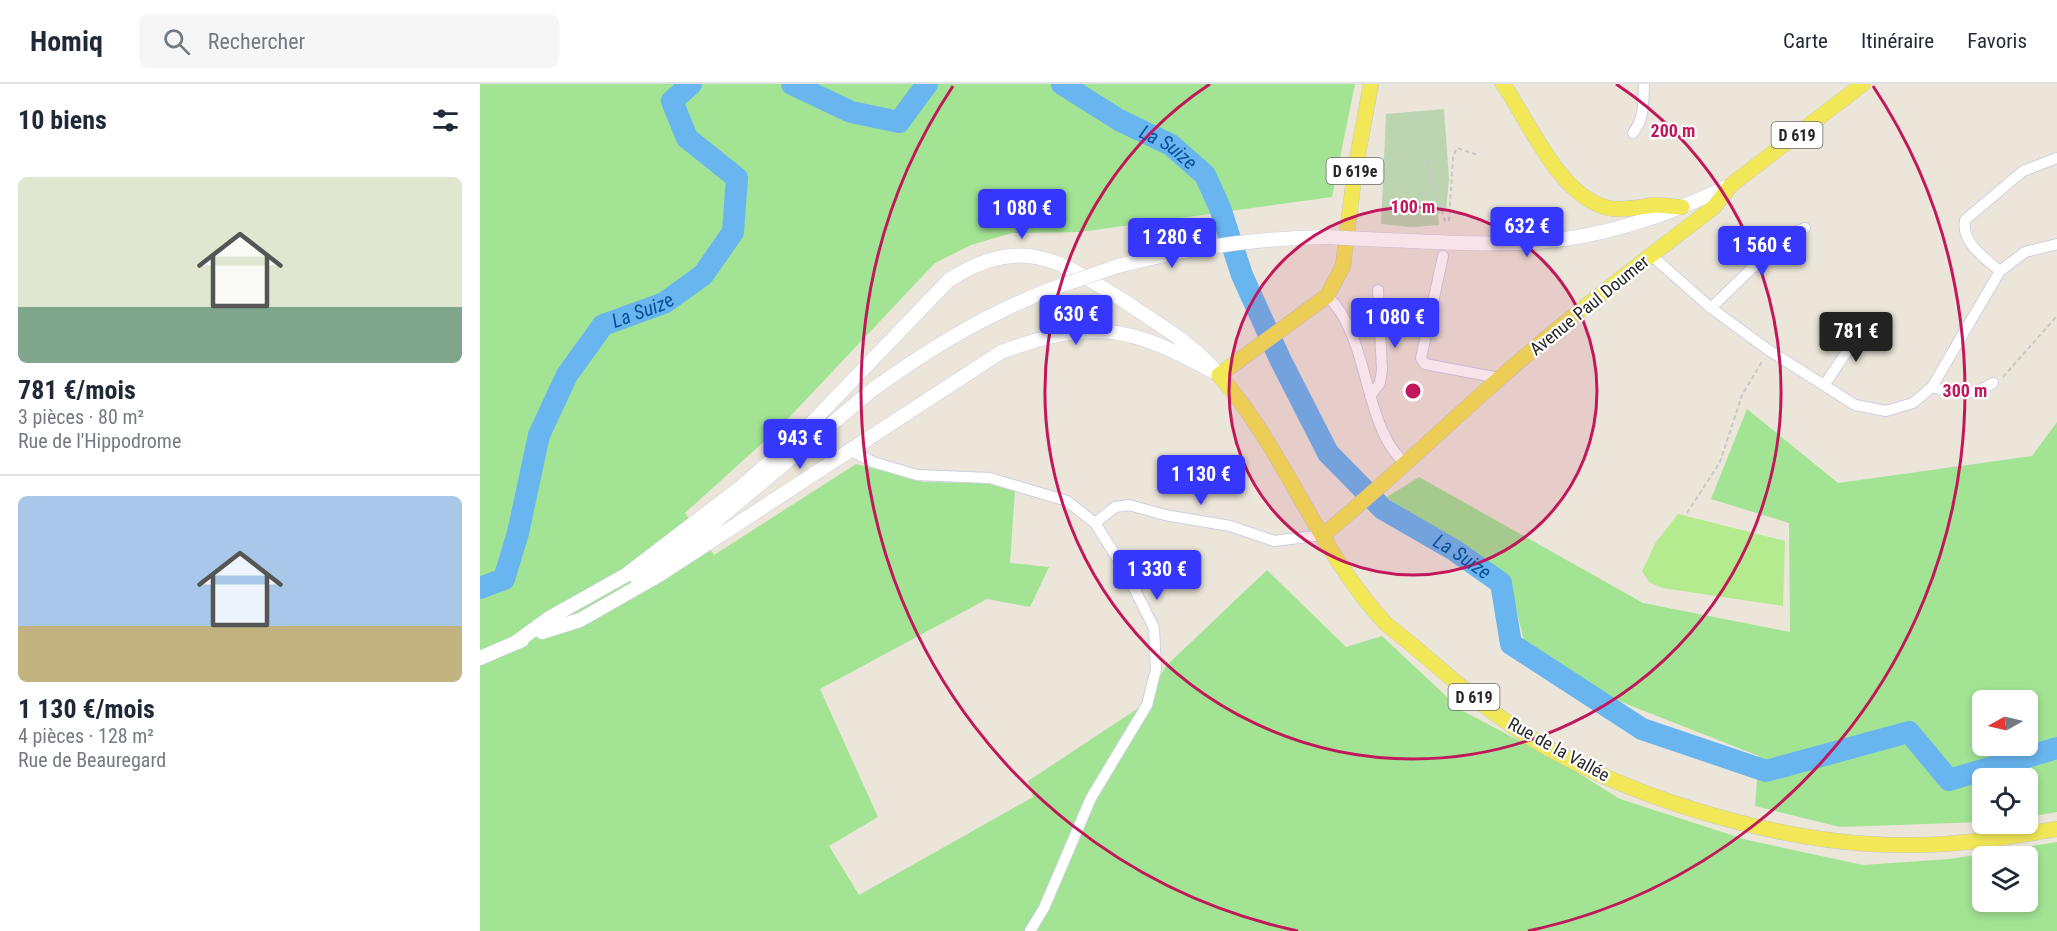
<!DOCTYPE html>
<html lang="fr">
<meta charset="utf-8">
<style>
:root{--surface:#fff;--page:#f6f6f7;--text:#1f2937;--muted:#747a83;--line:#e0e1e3;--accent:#3538fc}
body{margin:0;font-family:"Roboto Condensed",sans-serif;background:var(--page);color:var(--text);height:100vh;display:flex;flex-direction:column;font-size:22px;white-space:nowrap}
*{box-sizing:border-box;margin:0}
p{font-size:20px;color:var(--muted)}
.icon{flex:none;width:33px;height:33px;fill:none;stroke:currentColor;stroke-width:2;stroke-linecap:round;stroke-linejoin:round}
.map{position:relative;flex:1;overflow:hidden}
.side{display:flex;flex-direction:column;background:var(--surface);width:480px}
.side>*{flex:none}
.needle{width:39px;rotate:262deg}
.buttons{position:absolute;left:1492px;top:606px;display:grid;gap:12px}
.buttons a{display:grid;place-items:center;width:66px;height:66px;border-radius:9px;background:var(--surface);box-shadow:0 3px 9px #0003;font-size:30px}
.price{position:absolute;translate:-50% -51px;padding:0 14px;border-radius:6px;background:var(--accent);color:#fff;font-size:20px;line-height:39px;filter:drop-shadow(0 2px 3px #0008)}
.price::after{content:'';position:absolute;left:50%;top:36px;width:18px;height:14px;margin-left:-9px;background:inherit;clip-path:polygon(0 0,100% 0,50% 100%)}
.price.on{background:#222;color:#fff}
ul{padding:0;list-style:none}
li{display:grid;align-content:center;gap:12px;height:318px;padding:0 18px}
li+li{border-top:2px solid var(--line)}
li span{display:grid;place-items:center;height:186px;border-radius:9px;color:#555}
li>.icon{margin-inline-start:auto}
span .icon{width:108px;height:108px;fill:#fffc;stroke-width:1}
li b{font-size:26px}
h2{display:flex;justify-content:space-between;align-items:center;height:72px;padding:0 18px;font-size:26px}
header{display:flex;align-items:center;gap:36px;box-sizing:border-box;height:84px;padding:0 30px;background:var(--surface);border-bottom:2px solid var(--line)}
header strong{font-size:28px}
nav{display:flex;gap:33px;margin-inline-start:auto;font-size:21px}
.search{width:420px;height:54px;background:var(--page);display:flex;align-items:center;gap:15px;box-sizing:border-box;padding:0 21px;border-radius:9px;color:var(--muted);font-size:22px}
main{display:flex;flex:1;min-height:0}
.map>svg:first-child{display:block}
.green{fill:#a2e394;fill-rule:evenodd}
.cemetery{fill:#bcd5b0}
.pitch{fill:#b4eb8f}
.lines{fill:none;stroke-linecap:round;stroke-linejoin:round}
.river{stroke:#69b5f0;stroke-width:22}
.street-casing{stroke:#cfcfe2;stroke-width:12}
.secondary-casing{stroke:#cfcfe2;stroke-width:15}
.primary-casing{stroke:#c7c7c7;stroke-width:16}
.path{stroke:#c7c7c7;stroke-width:2;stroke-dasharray:4.5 3;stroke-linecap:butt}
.street{stroke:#fff;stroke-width:10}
.secondary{stroke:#fff;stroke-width:14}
.primary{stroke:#f2e857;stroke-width:15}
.secondary-bridge-casing{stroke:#cfcfe2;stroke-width:15;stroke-linecap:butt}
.secondary-bridge{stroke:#fff;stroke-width:14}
.ring{fill:none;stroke:#c2185b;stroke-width:3}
.labels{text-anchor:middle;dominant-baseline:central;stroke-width:4.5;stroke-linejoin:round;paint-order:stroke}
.shield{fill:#fff;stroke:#686868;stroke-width:1.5}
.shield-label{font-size:16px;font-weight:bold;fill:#282828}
.street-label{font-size:18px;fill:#282828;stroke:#fff}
.water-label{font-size:20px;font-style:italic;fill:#0b5099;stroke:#fff}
.centre{fill:#c2185b;stroke:#fff;stroke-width:3}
.ring-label{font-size:18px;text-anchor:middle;font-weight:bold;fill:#c2185b;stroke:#fff;stroke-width:4.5;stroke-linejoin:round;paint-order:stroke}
</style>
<header>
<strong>Homiq</strong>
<div class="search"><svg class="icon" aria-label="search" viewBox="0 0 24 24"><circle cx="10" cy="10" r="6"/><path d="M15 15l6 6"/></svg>Rechercher</div>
<nav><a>Carte</a><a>Itinéraire</a><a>Favoris</a></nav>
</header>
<main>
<section class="side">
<h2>10 biens<svg class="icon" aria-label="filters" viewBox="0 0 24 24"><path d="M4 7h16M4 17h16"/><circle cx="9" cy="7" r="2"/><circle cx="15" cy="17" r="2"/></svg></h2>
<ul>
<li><span style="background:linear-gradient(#dfe7d0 70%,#7fa58c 0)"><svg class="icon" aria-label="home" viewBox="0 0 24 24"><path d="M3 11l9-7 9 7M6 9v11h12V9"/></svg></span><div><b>781 €/mois</b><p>3 pièces · 80 m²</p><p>Rue de l'Hippodrome</p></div></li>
<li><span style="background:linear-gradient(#a9c7e8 70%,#c2b280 0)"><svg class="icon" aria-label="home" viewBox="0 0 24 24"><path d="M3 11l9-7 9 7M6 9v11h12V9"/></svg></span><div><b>1 130 €/mois</b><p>4 pièces · 128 m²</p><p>Rue de Beauregard</p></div></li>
</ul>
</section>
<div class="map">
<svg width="1577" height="847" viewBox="0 0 1577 847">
<rect width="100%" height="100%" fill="#ebe6d9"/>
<path class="green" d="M0,0H875L852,113L600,148L532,149L491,161L455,179L301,342L205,429L234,471L376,380L444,398L506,399L535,406L530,479L569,483L550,523L507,515L340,605L398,733L349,762L379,811L553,713L548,697L663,621L686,582L787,486L866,563L902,552L981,626L1087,682L1140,715L1267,756L1383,781L1470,775L1577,758V847H0ZM1503,772H1548V818H1503Z
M1267,325L1358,399L1552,372L1577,338V728L1548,733V694H1503V738L1360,743L1275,722L1279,672L1131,614L1045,561L1033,512L907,413L939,393L1163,519L1310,548L1309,439L1231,415ZM1503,616H1548V662H1503Z"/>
<path class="cemetery" d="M964,25L969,95L966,127L958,129L959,141L931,143L901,140L906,30Z"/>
<path class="pitch" d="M1198,430L1305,457L1303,522L1182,504L1169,498L1162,487L1176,458Z"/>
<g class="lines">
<g class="river">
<path d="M312,0L371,28L419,38L447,0"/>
<path id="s1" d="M582,0L639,36L691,61L725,91L740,124L762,191L800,275L848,369L903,425L974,466L1021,499L1031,560L1162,645L1286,687L1429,648L1469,696L1577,664"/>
<path id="s2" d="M0,504L24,495L38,449L59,351L87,291L123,241L184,219L223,191L253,148L257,94L207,54L192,17L211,0"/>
</g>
<defs>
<path id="street" d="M1153,49C1165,34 1163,18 1164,0
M1171,171L1231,224L1287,265L1375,321L1406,327L1433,319L1452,303L1520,187L1545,168L1577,160
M963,172L941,274L945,280L1019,294
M1520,187C1505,174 1481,159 1485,136L1543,87L1577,74
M847,212C883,244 884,316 908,358C912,366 920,374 925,381
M1231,224L1305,152L1325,144
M1345,300L1378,251L1395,242
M1452,303C1475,310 1492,313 1513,299
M890,312L900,299L902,286L898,206
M368,365L393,378L437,391L510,394L587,417L615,439L646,488L674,544L676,585L667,621L611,714L564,824L550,847
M615,439L635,423L649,421L685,431L750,442L794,457L843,451"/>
<path id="secondary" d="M883,155C941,157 1000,162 1058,158C1125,153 1191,130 1251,101
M638,182C707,164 775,154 847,153
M157,494L218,452L392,306C452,263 503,232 571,205
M62,548L100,536L179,491L521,268C611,235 649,241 732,287
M35,559L71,533L146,491L261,403L318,353L469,196C545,147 586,180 653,223C684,244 715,261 739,291
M0,574L42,556"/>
<path id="primary" d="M891,0L875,86L863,182L847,212L739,291C805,366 837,466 906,540C950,574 990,614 1037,645C1141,714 1308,763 1433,761C1481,761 1529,753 1577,745
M1023,0C1050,39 1079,112 1128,124C1144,127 1158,123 1174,121C1183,121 1193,123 1202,123
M843,451C904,401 961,346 1020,294C1089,233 1162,178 1234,123L1251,101L1383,0"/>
</defs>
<use href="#street" class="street-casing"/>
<use href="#secondary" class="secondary-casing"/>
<use href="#primary" class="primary-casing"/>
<path class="path" d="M947,76L965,137H969L973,73L977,64L998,71
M1523,293L1577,232
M1207,429L1240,378L1262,311L1283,276"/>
<use href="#street" class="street"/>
<use href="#secondary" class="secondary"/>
<use href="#primary" class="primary"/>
<defs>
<path id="secondary-bridge" d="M847,153L883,155
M571,205L638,182"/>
</defs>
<use href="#secondary-bridge" class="secondary-bridge-casing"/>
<use href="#secondary-bridge" class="secondary-bridge"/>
</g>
<circle cx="933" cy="307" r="184" fill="#c2185b" fill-opacity=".12"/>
<g class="ring">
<circle cx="933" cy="307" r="184"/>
<path d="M1136 0A368 368 0 1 1 730 0"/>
<path d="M818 847A552 552 0 0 1 473 2M1393 2A552 552 0 0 1 1048 847"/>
</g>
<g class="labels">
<g class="shield">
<rect x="1291.5" y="38" width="51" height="26" rx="4.5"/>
<rect x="846.5" y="74" width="57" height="26" rx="4.5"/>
<rect x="968.5" y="600" width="51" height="26" rx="4.5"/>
</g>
<g class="shield-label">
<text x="1317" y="51">D 619</text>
<text x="875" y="87">D 619e</text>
<text x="994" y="613">D 619</text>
</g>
<g class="street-label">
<text transform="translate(1109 221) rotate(-39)">Avenue Paul Doumer</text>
<text transform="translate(1079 665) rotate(29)">Rue de la Vallée</text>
</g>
<g class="water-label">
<text stroke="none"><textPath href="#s1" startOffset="124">La Suize</textPath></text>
<text stroke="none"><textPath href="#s2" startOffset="344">La Suize</textPath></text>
<text stroke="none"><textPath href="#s1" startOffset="646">La Suize</textPath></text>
</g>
</g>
<circle cx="933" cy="307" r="9" class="centre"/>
<g class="ring-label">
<text x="1193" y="53">200 m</text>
<text x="933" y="129">100 m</text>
<text x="1485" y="313">300 m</text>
</g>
</svg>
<div class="buttons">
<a><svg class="needle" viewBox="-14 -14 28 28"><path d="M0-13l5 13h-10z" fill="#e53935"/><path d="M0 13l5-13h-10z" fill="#747a83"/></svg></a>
<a><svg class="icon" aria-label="locate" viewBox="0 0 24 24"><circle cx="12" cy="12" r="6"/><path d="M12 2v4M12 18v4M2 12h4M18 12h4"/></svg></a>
<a><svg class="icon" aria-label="layers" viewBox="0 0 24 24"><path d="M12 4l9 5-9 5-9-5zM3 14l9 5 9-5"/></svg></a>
</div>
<b class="price" style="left:542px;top:156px">1 080 €</b>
<b class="price" style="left:1047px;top:174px">632 €</b>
<b class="price" style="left:692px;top:185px">1 280 €</b>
<b class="price" style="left:1282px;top:193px">1 560 €</b>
<b class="price" style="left:596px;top:262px">630 €</b>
<b class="price" style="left:915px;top:265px">1 080 €</b>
<b class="price on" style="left:1376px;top:279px">781 €</b>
<b class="price" style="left:320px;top:386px">943 €</b>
<b class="price" style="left:721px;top:422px">1 130 €</b>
<b class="price" style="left:677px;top:517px">1 330 €</b>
</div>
</main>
